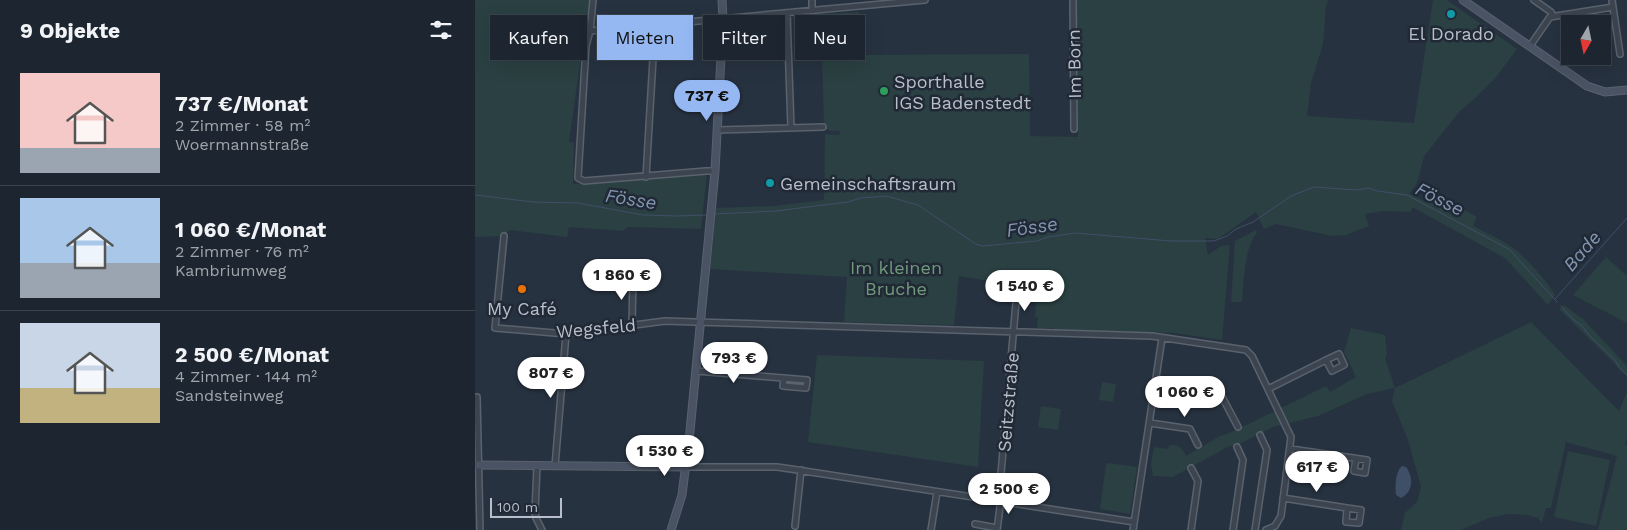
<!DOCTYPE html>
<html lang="de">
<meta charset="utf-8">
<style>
:root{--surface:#1d2630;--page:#2a323c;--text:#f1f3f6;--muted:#a0a5ab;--line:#3b434c;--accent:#95b8f2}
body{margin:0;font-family:"Work Sans",sans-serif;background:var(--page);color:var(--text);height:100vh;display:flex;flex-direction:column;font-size:19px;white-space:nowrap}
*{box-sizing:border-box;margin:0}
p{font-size:16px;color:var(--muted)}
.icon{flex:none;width:28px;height:28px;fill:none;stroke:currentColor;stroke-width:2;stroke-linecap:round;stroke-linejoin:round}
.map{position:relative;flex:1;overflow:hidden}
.panel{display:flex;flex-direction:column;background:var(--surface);width:475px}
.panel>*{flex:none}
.guide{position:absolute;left:15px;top:15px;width:475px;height:45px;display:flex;gap:10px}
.needle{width:32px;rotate:189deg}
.fabs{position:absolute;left:1086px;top:15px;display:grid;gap:10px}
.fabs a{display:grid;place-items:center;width:50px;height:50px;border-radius:0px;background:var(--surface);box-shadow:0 5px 20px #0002,0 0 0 1px var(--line);font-size:25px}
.scale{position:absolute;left:15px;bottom:12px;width:72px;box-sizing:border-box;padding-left:5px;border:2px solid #b8bfca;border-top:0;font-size:14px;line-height:18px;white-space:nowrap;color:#b8bfca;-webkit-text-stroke:4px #202935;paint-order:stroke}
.price{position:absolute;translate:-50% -42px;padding:0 11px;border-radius:18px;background:#fff;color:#222;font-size:16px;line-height:32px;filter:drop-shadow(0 1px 2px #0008)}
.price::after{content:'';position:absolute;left:50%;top:30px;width:15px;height:11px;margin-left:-8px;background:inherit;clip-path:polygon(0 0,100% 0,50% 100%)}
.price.selected{background:var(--accent);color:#111}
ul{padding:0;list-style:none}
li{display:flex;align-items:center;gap:15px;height:125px;padding:0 20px}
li+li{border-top:1px solid var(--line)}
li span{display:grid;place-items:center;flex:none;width:140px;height:100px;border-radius:0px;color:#555}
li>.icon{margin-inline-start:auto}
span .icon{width:60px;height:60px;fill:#fffc;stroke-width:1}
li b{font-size:21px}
h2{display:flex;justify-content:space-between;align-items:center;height:60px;padding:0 20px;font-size:21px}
.tag{padding:0 18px;border-radius:0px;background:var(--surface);box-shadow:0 5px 20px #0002,0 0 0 1px var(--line);font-size:18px;line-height:45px}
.tag.selected{background:var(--accent);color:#111}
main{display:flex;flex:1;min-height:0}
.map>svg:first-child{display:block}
.green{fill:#2a4042}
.water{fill:#3f4f68}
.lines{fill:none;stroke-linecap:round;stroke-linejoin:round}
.stream{stroke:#3f4f68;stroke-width:1}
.street-casing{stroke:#59626d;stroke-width:8}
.secondary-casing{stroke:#59626d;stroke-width:9}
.street{stroke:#3c4450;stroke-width:5}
.secondary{stroke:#4a5363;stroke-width:7}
.culture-dot{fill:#0f9aa8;stroke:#202935;stroke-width:2}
.leisure-dot{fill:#2e9e5b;stroke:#202935;stroke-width:2}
.food-dot{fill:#e8710a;stroke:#202935;stroke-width:2}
.labels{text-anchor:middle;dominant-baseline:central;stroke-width:5;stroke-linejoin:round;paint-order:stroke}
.poi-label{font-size:18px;fill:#b8bfca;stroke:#202935}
.street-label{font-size:18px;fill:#b8bfca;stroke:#202935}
.park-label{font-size:18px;fill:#719a7b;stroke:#202935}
.water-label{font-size:19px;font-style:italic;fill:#8295b0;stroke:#202935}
</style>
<main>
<section class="panel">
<h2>9 Objekte<svg class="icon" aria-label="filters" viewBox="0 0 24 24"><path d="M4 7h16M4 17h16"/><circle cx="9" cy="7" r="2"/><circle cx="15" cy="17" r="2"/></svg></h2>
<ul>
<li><span style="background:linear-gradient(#f6c9c9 75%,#9aa5b1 0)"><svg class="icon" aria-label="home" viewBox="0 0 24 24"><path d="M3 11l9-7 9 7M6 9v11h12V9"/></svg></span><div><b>737 €/Monat</b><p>2 Zimmer · 58 m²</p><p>Woermannstraße</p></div></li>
<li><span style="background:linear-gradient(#a9c7e8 65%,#9aa5b1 0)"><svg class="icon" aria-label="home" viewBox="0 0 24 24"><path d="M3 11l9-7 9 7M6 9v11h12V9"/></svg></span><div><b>1 060 €/Monat</b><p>2 Zimmer · 76 m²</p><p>Kambriumweg</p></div></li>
<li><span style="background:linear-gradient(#c9d6e8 65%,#c2b280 0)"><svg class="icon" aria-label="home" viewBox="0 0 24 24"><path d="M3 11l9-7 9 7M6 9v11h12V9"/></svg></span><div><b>2 500 €/Monat</b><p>4 Zimmer · 144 m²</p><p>Sandsteinweg</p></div></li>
</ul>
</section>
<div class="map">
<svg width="1152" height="530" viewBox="0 0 1152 530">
<rect width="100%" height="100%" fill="#273240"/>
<path class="green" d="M0,0H114V13L108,42L94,142L99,143L98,184L232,174L226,229L153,227L148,231L94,227L92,237L35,230L28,236L0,237Z
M601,0H853L851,6L848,44L836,83L832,116L939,123L958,0H972L1042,49L1022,76L997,101L984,112L950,155C943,170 947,182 934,193L951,202L958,193L1002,217L998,226C1009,232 1021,237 1032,244C1047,252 1071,280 1080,295L1073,305L1030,258L937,207L936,212L908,211L890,214L894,226L871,235L857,236L801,224L789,229L781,212L743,239L730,238L733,255L746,246L755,245L747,340L700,333L579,330V328H562L563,317H560L562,289L484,276L479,325L369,322L372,277L235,269L241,208L299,206L349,200L350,134L364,135L365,131H355L349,126L346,14L384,12L385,55L554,54L555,136L603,137Z
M781,230L782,233C769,247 769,283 767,302H756L760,241Z
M1131,257L1152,276V323L1098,295Z
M1089,305L1108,319L1152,366V376L1084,309Z
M1056,322L1144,411L1152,392V437L1150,445L1152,446V530H1123L1142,456L1091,442L1076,508H1071L1067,523L1063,518L1052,515L1033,514L1014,518L986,530H926L930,513L942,502L946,487L933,440L917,401L920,388L892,394L843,416L798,427L764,444L752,447L698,477L678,476L676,464L679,447L692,449L695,445C704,444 707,448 711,456L745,436L757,432L851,386L855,392L881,377L869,352L876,328L910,335L912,355L910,358L920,388Z
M342,355L509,361L503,467L333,442Z
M627,382L641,384L638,402L624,400Z
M566,406L586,409L583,430L563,427Z
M1093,451L1135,460L1121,526L1079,517Z
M633,463L662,467L655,514L625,509L631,464Z"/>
<path class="water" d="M927,466L931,467C939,478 938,492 926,498L921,495C920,486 920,472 927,466Z"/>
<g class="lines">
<path class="stream" d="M0,195L58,202L103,203L168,215L202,216L232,215
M239,214L301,211L373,202L386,198L411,196L443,205L501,244L507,246L562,241L573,237L600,233L696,241H739L752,236L761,229L778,222L816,196L839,187L881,190L894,188L902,191L932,195L1026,245L1035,250L1082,302
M1080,299L1152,218
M1086,306L1098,319L1107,326L1114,335L1140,360L1145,369L1152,375"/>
<defs>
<path id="street" d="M118,0L115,31L111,46L103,178L109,181L231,171H240
M337,0V10
M598,0L599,129
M1059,0L1076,12L1078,16
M1138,7L1145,54
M312,13L316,128
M115,31L450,0
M1055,46L1075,17L1138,7L1137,0
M242,130L348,127
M171,177L180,25
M29,236L20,328L91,334L190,321L220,322L677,336L771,350L777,356L816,437L806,516L800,526L791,530
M157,325L158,276
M221,371L332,380L331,388L308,386L309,378
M681,381L744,391L763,427
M793,389L851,360L857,371L869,365L864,354L851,360
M0,397H2L5,530
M675,423L715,429L723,445
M816,449L892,460L890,473L879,471L881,459
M62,466L60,512L61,518L67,530
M80,466L91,334
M211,467H302L316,469L659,522
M716,468L723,481L716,530
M808,498L872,508L871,522L884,523L886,510L872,508
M500,524L522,528
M320,526L326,470
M456,530L462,492
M522,530L525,507L524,496L542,291
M658,530L687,338
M758,530L768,460L762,447
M780,530L792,450L785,435"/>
<path id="secondary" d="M988,0L1112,86L1130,92L1152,90
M0,465L211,467
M196,530L207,495L215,431L240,171L248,19L247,0"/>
</defs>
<use href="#street" class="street-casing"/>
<use href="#secondary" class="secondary-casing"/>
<use href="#street" class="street"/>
<use href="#secondary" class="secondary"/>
</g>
<g class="culture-dot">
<circle cx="976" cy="14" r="5"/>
<circle cx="295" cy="183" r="5"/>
</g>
<circle class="leisure-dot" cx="409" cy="91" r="5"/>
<circle class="food-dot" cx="47" cy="289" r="5"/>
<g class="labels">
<g class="poi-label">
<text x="976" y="33">El Dorado</text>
<text x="419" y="81" text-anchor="start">Sporthalle<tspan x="419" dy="21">IGS Badenstedt</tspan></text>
<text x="305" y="183" text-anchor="start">Gemeinschaftsraum</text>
<text x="47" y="308">My Café</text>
</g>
<g class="street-label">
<text transform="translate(599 64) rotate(-91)">Im Born</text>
<text transform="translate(121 328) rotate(-5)">Wegsfeld</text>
<text transform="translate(533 402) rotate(-85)">Seitzstraße</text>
</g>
<g class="park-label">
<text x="421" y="267">Im kleinen<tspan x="421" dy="21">Bruche</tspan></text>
</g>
<g class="water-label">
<text transform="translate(156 199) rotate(9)">Fösse</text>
<text transform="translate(965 199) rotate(27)">Fösse</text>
<text transform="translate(557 227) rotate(-8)">Fösse</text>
<text transform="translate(1107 251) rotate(-49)">Bade</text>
</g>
</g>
</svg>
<div class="fabs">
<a><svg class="needle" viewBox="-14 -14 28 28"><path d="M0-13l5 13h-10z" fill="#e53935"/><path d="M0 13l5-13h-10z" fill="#a0a5ab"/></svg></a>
</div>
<div class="scale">100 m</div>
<b class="price selected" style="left:232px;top:122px">737 €</b>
<b class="price" style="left:147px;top:301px">1 860 €</b>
<b class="price" style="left:550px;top:312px">1 540 €</b>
<b class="price" style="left:259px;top:384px">793 €</b>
<b class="price" style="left:76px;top:399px">807 €</b>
<b class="price" style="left:710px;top:418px">1 060 €</b>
<b class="price" style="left:190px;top:477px">1 530 €</b>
<b class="price" style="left:842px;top:493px">617 €</b>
<b class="price" style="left:534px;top:515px">2 500 €</b>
<div class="guide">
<a class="tag">Kaufen</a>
<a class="tag selected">Mieten</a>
<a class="tag">Filter</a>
<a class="tag">Neu</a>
</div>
</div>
</main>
